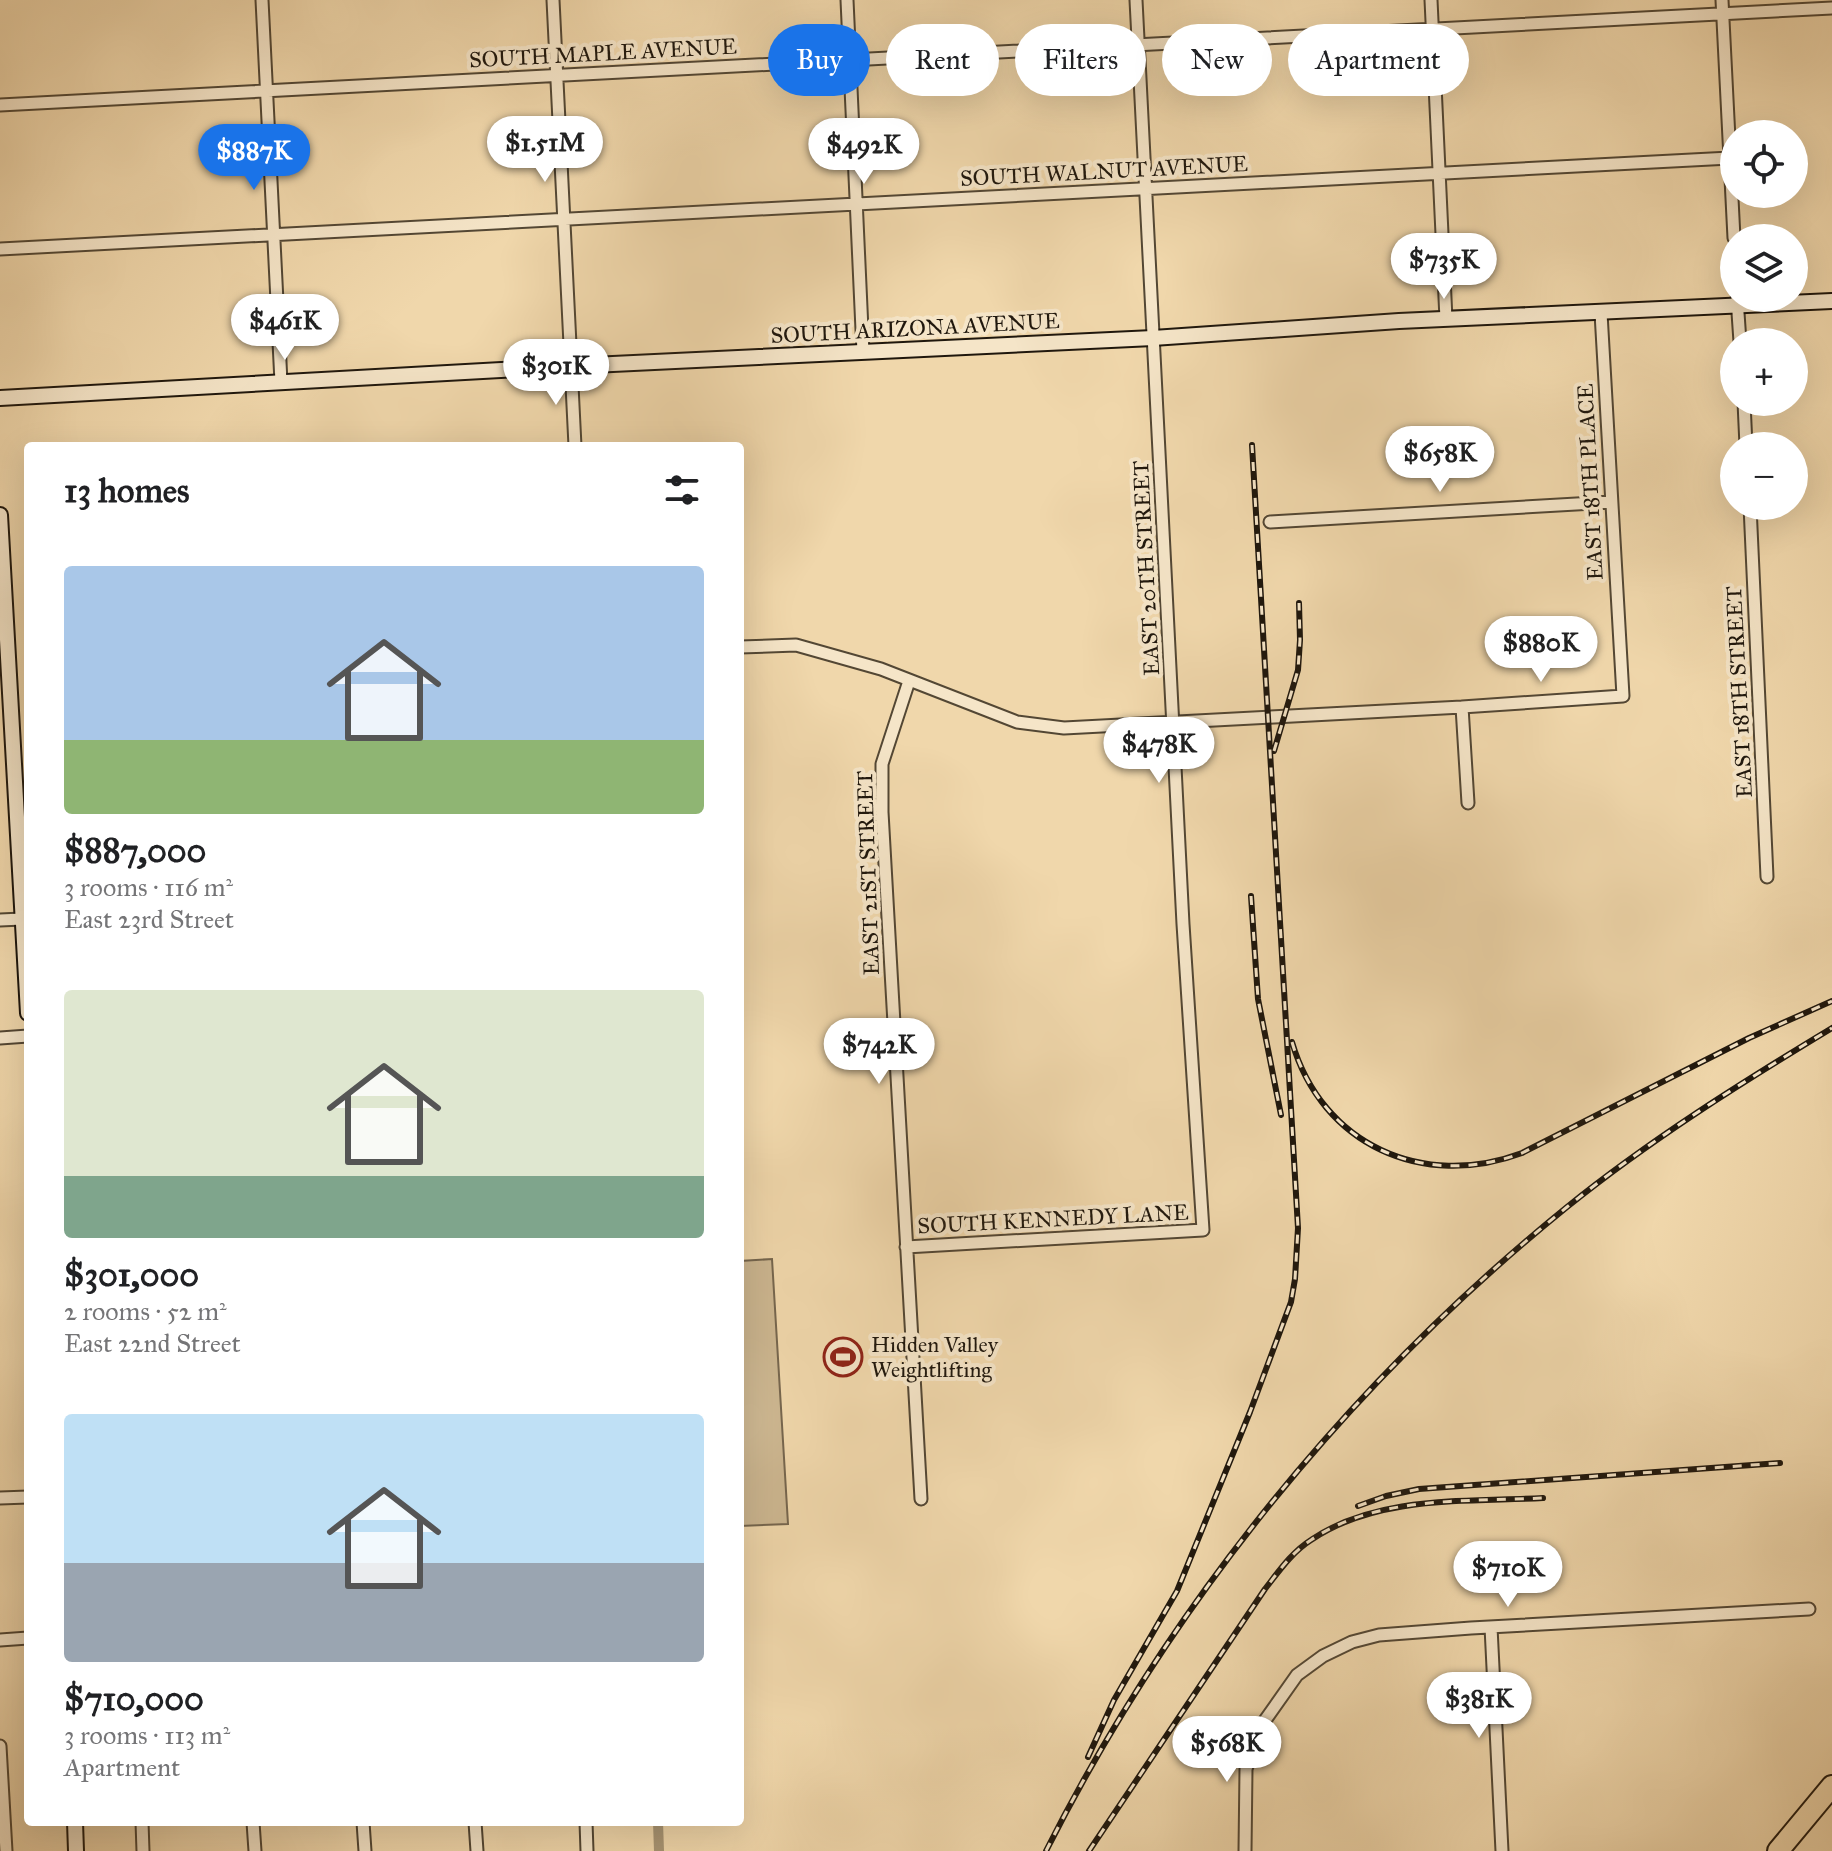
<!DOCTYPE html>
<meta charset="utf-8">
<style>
:root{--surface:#fff;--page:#f2f2f2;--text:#202124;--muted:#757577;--accent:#1a73e8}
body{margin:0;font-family:"IM FELL Great Primer",serif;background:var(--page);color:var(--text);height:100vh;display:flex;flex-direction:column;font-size:30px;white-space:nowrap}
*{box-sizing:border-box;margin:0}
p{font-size:26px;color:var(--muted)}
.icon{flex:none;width:44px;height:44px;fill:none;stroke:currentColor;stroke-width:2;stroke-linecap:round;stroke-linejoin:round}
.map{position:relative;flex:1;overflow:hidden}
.panel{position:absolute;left:24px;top:442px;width:720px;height:1384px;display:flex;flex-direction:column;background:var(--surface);border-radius:8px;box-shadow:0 8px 32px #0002}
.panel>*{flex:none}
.banner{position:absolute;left:768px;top:24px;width:760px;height:72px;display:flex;gap:16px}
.fabs{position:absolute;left:1720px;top:120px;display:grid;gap:16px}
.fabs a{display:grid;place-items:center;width:88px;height:88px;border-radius:50%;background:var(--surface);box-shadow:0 8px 32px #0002;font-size:40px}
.price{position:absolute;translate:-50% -68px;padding:0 18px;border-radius:28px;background:#fff;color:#222;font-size:26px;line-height:52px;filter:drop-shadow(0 2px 4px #0008)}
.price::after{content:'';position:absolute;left:50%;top:48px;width:24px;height:18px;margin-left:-12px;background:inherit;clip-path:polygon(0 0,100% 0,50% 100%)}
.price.active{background:var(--accent);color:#fff}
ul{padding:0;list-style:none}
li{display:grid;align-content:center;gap:16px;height:424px;padding:0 40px}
li span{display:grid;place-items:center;height:248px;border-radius:8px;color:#555}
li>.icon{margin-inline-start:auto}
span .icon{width:144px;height:144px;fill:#fffc;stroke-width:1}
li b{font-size:34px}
h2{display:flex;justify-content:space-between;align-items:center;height:96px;padding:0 40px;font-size:34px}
.chip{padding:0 28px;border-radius:36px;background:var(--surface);box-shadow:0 8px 32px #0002;font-size:28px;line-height:72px}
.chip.active{background:var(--accent);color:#fff}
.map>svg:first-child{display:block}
.green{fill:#ccb690;stroke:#76664e;stroke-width:2}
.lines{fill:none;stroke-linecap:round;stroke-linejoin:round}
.canal{stroke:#a99675;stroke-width:10}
.street-casing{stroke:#534734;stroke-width:15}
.secondary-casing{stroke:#1f170d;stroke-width:18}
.highway-casing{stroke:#1f170d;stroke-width:24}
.street{stroke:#f5e5c8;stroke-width:11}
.secondary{stroke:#f5e5c8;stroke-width:14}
.highway{stroke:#f0d7ab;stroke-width:20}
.rail-casing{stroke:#1f170d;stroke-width:6}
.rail{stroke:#f5e5c8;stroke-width:3;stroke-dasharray:9;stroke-linecap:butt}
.labels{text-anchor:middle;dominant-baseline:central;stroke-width:8;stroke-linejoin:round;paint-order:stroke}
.street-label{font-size:22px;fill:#1f170d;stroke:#f5e5c8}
.poi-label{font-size:22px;fill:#1f170d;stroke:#f5e5c8;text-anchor:start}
</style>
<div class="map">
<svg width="1832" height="1851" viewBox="0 0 1832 1851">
<rect width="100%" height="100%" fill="#f0d7ab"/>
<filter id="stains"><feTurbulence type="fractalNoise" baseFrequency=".0025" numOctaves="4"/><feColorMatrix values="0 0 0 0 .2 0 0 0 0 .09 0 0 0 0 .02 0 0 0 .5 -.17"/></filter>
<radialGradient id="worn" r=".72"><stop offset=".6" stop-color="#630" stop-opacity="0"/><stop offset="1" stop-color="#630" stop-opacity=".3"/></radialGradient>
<path class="green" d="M772,1259L788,1524L740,1526V1261Z"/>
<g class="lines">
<path class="canal" d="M658,1822L659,1851"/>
<defs>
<path id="street" d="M262,0L281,382
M553,0L575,446
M847,0L863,352
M1431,0L1446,319
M1722,0L1734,238
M0,105L1832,8
M0,249L1730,158
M1737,298L1740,342
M1744,402L1746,446
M1750,506L1767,877
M1270,522L1611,502
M740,647L796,645L881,669L1017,722L1064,728L1462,707L1623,696L1601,313
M909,681L882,764V812L921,1499
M1462,707L1468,803
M0,920L22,919
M0,1038L28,1036
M906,1247L1203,1230L1183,924L1136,0
M0,1498L28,1497
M1491,1627L1502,1851
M0,1640L28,1638
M0,1746L6,1851
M142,1822L143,1851
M253,1822L255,1851
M363,1822L365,1851
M475,1822L477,1851
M586,1822L587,1851
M1245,1851L1246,1769L1261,1726L1297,1675L1323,1656L1352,1642L1379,1635L1471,1628L1809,1609"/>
<path id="secondary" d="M0,398L571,366L1153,338L1399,321L1832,301
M0,515L28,1013
M75,1822L76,1851"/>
<path id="highway" d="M1778,1851L1832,1786"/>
</defs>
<use href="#street" class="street-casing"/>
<use href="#secondary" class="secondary-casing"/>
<use href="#highway" class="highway-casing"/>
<use href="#street" class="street"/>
<use href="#secondary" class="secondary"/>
<use href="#highway" class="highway"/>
<defs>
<path id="rail" d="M1274,751L1298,670L1300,640L1299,603
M1251,896L1258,999L1281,1115
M1292,1042C1322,1145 1423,1190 1522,1153L1749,1038L1832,1001
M1358,1506L1386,1496L1419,1489L1780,1463
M1088,1757L1114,1700L1177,1591L1250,1412L1291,1302L1295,1279L1298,1228L1252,445
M1046,1851C1171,1603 1351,1382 1567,1207C1650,1140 1741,1083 1832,1028
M1089,1851L1265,1589C1279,1571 1292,1552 1311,1540C1377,1495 1467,1502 1543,1498"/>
</defs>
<use href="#rail" class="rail-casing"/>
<use href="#rail" class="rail"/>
</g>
<defs>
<symbol id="stadium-ring" viewBox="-11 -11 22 22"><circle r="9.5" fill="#f5e5c8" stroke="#8f2418" stroke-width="1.5"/><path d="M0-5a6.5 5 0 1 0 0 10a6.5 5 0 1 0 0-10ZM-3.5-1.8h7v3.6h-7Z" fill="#8f2418"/></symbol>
</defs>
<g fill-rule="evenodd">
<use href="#stadium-ring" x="821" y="1335" width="44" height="44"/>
</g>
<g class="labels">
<g class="street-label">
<text transform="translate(603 53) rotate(-3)">SOUTH MAPLE AVENUE</text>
<text transform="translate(1104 171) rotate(-3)">SOUTH WALNUT AVENUE</text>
<text transform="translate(915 328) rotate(-3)">SOUTH ARIZONA AVENUE</text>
<text transform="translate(1590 482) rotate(-93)">EAST 18TH PLACE</text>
<text transform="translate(1146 568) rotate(-93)">EAST 20TH STREET</text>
<text transform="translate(1739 692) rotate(-93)">EAST 18TH STREET</text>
<text transform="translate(868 873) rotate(-92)">EAST 21ST STREET</text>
<text transform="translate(1053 1219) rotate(-3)">SOUTH KENNEDY LANE</text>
</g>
<g class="poi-label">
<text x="871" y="1344">Hidden Valley<tspan x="871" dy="25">Weightlifting</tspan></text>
</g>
</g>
<rect width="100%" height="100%" filter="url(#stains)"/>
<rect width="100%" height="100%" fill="url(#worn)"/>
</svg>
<div class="fabs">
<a><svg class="icon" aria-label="locate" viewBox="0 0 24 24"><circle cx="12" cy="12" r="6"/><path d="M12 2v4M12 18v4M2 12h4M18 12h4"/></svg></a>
<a><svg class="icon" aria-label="layers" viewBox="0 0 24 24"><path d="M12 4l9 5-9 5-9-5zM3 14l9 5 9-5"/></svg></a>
<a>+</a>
<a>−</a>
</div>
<b class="price" style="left:545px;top:184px">$1.51M</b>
<b class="price" style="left:864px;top:186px">$492K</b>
<b class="price active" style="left:254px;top:192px">$887K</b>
<b class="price" style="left:1444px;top:301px">$735K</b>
<b class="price" style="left:285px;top:362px">$461K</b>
<b class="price" style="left:556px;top:407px">$301K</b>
<b class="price" style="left:1440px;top:494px">$658K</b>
<b class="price" style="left:1541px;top:684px">$880K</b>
<b class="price" style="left:1159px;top:785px">$478K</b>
<b class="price" style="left:879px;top:1086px">$742K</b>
<b class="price" style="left:1508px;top:1609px">$710K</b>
<b class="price" style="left:1479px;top:1740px">$381K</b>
<b class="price" style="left:1227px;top:1784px">$568K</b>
<div class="banner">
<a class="chip active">Buy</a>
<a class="chip">Rent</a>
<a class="chip">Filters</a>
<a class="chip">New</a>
<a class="chip">Apartment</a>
</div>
<section class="panel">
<h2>13 homes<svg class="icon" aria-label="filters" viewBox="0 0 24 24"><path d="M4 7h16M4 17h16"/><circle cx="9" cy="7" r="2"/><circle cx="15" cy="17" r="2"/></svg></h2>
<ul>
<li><span style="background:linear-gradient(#a9c7e8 70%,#8fb573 0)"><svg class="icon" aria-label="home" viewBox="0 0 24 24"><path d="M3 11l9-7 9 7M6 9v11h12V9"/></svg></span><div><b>$887,000</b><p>3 rooms · 116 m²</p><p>East 23rd Street</p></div></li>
<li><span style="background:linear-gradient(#dfe7d0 75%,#7fa58c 0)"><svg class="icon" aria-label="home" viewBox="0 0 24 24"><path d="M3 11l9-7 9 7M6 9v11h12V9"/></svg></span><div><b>$301,000</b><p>2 rooms · 52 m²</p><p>East 22nd Street</p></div></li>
<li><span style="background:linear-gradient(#bfe0f5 60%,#9aa5b1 0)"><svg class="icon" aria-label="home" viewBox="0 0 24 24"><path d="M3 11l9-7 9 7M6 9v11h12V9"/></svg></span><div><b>$710,000</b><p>3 rooms · 113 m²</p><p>Apartment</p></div></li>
</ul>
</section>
</div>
